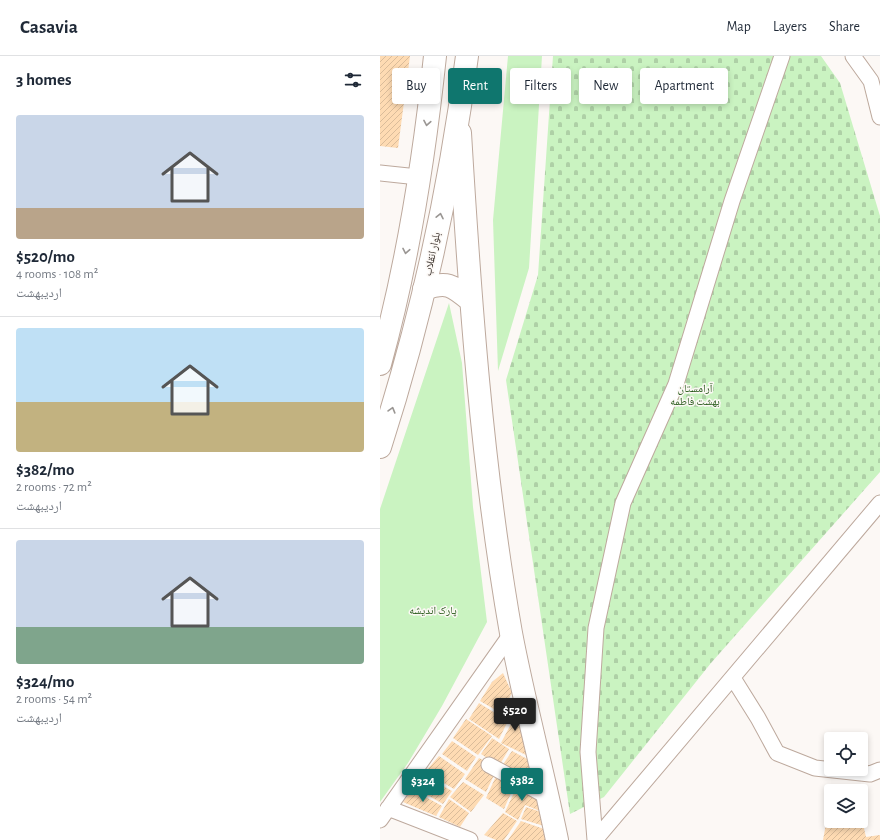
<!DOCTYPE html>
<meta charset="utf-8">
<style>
:root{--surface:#fff;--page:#f2f2f3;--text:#1f2937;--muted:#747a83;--line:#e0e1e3;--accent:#0f766e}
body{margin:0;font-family:"Alegreya Sans","Noto Naskh Arabic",sans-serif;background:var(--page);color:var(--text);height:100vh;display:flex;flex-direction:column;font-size:15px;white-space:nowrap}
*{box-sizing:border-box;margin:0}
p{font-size:13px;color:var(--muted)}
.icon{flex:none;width:22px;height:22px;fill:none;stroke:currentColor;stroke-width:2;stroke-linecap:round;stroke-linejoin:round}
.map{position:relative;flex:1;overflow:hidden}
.drawer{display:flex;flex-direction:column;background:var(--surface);width:380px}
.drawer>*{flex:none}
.hud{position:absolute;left:12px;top:12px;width:380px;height:36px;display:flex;gap:8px}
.tools{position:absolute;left:444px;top:676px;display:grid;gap:8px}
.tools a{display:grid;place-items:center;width:44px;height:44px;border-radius:4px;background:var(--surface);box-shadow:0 2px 6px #0003;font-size:20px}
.price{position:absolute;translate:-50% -34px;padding:0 9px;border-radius:4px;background:var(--accent);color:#fff;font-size:13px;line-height:26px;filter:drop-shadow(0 1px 2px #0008)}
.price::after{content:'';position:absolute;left:50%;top:24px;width:12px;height:9px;margin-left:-6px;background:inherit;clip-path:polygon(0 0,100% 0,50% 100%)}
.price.current{background:#222;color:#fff}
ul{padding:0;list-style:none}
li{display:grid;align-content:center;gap:8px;height:212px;padding:0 16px}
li+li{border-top:1px solid var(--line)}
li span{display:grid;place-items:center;height:124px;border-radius:4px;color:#555}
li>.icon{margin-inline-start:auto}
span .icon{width:72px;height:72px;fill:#fffc;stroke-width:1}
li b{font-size:17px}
h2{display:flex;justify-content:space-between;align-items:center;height:48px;padding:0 16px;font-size:17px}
.tag{padding:0 14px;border-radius:4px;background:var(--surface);box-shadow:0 2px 6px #0003;font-size:14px;line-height:36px}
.tag.current{background:var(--accent);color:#fff}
header{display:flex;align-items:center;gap:24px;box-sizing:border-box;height:56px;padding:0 20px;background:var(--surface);border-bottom:1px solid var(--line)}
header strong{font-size:19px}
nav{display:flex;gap:22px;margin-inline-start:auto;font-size:14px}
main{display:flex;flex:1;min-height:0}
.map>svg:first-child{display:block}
.green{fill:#caf3c1}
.cemetery{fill:url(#cemetery-stones)}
.building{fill:url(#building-hatch)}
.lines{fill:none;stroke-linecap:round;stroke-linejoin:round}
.street-casing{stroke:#bda99d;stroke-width:17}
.secondary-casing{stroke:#bda99d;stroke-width:24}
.primary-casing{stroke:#bda99d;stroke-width:24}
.street{stroke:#fff;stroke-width:15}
.secondary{stroke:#fff;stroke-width:22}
.primary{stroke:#fff;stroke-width:22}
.oneway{stroke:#9a9693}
.labels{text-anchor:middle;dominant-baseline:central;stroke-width:3;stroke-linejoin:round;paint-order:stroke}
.street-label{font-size:11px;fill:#342c27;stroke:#fcf8f5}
.park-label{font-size:11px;fill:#275a19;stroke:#fcf8f5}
</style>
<header>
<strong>Casavia</strong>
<nav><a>Map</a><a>Layers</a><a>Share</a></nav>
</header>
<main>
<section class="drawer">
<h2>3 homes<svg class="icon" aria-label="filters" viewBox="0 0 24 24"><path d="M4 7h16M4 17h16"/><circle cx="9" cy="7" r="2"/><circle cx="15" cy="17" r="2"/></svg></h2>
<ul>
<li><span style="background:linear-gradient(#c9d6e8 75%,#b9a48a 0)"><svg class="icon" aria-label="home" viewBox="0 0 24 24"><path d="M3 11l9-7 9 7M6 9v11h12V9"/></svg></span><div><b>$520/mo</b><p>4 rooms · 108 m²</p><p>اردیبهشت</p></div></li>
<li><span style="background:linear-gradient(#bfe0f5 60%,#c2b280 0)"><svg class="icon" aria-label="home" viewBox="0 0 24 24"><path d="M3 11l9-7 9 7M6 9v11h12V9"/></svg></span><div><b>$382/mo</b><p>2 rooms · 72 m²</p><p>اردیبهشت</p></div></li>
<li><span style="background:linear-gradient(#c9d6e8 70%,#7fa58c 0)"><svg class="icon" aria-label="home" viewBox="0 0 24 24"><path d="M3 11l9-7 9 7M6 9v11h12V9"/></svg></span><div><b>$324/mo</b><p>2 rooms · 54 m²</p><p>اردیبهشت</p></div></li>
</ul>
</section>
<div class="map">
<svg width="500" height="784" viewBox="0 0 500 784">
<defs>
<pattern id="cemetery-stones" width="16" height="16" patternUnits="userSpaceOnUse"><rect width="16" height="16" fill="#caf3c1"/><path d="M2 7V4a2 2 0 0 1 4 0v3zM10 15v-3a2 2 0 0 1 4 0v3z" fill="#aed0a6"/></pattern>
<pattern id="building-hatch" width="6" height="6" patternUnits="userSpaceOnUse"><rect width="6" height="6" fill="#fedbb3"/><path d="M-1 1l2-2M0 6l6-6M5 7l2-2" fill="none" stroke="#dabc9a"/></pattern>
</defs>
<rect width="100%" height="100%" fill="#fcf8f5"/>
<path class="green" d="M128,0H162L149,212L118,315L113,164Z
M69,247L82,307L93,451L107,566L62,650L28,707L0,746V453Z"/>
<path class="cemetery" d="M173,0H441L460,27L500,160V416L331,607L224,741L190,758L126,324L158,219Z"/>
<path class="building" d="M0,0H30L18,92L0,90Z
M123,617L132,637L121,657L100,645L112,626Z
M134,645L149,693L146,699L121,687L132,666L124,658Z
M99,647L128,665L119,683L89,663Z
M86,663L112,680L98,699L73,682Z
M112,682L129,693L119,710L101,698Z
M72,685L96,701L87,715L62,698Z
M132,695L151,705L147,725L122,710Z
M59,700L85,718L74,733L45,716Z
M99,702L105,705L115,717L106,736L85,723Z
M117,718L135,728L124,753L106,742Z
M44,719L72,735L63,748L35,732Z
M83,726L104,739L91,756L70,741Z
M138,728L159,739L160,755L145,749L138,764L125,756Z
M33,734L62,750L56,760L23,746Z
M69,743L89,757L80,771L59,761Z
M146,751L161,756L164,770L141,763Z
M123,757L137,765L124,784H116L104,779Z
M141,765L164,773L166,784H128Z
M446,768H483L486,781L500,779V784H443Z"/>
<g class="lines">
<defs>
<path id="street" d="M473,0L491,25L500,61
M0,117L38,121
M353,622L378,662L397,697L435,712L490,718L500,714
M109,709L168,741
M8,752L90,784
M0,764L131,578
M215,784L208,696L216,572L243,447L296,328L352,145L402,0
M215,784L500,447"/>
<path id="secondary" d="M80,77C90,244 102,412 131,577C144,646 163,715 177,784
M44,233C67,225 72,229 90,244"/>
<path id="primary" d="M0,308C28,207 44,104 55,0
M0,391C41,264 70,132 87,0"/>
</defs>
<use href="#street" class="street-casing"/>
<use href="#secondary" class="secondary-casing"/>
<use href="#primary" class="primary-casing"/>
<use href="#street" class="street"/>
<use href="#secondary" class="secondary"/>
<use href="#primary" class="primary"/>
</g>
<defs><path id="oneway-chevron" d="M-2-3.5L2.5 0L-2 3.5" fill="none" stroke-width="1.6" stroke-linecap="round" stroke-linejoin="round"/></defs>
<g class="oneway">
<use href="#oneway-chevron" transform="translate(47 67) rotate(100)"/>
<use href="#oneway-chevron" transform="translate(60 160) rotate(-78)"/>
<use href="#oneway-chevron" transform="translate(26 195) rotate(101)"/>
<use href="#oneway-chevron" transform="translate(12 354) rotate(-74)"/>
</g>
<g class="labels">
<g class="street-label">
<text transform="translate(52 198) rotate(-78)">بلوار انقلاب</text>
</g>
<g class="park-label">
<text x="315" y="332">آرامستان<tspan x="315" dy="13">بهشت فاطمه</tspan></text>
<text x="53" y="554">پارک اندیشه</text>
</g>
</g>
</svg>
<div class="tools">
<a><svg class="icon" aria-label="locate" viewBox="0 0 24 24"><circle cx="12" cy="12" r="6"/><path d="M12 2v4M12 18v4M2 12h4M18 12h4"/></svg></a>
<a><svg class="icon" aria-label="layers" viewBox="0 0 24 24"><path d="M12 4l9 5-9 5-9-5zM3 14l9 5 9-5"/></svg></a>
</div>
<b class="price current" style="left:135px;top:676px">$520</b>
<b class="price" style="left:142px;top:746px">$382</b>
<b class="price" style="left:43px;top:747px">$324</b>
<div class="hud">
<a class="tag">Buy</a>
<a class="tag current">Rent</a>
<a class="tag">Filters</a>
<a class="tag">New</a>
<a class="tag">Apartment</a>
</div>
</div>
</main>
